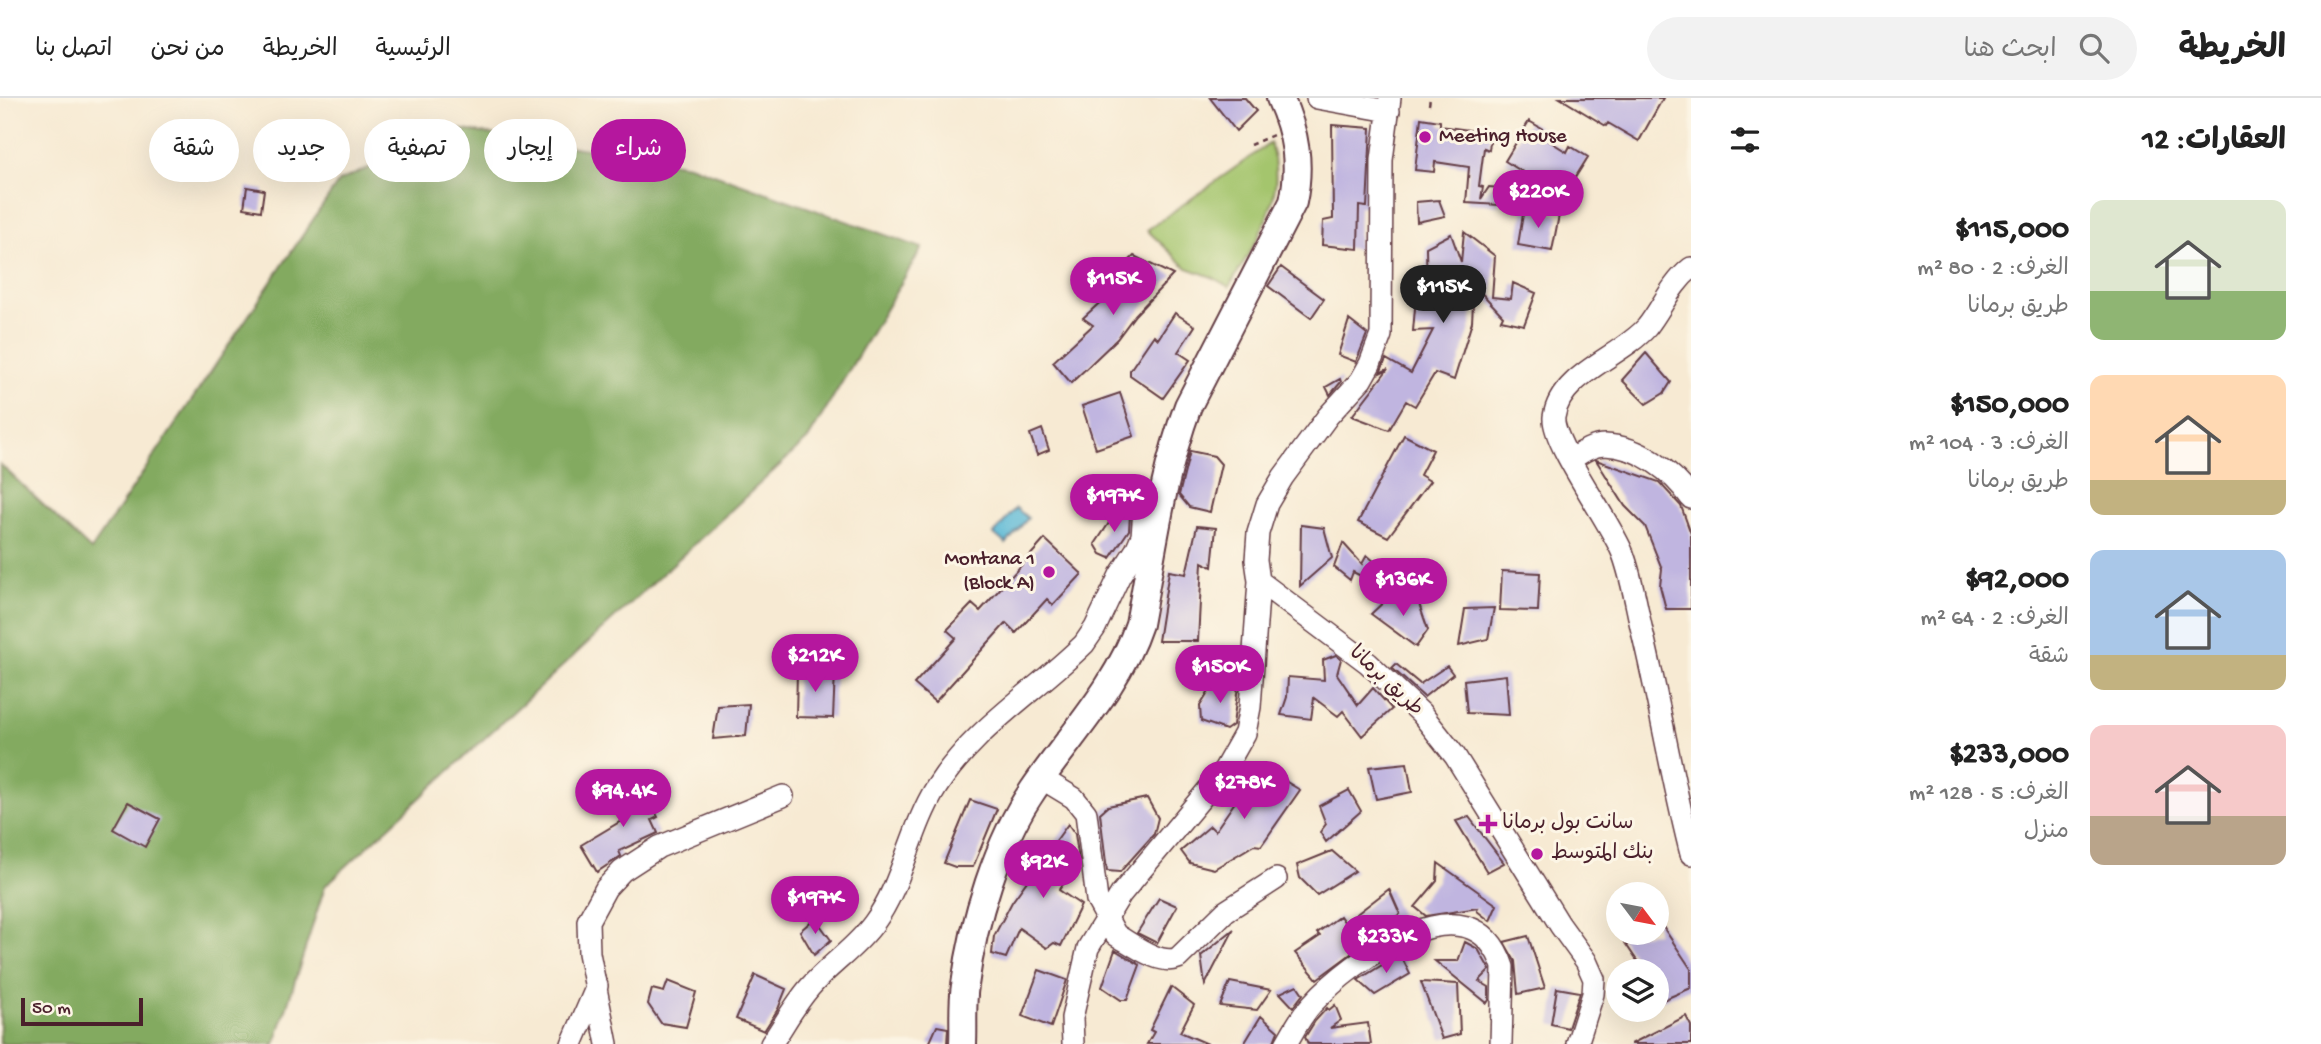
<!DOCTYPE html>
<html lang="ar">
<meta charset="utf-8">
<style>
:root{--surface:#fff;--page:#f2f2f2;--text:#222;--muted:#767676;--line:#e0e0e0;--accent:#b5179e}
body{margin:0;font-family:"Gochi Hand","Playpen Sans Arabic",sans-serif;background:var(--page);color:var(--text);direction:rtl;height:100vh;display:flex;flex-direction:column;font-size:26px;white-space:nowrap}
*{box-sizing:border-box;margin:0}
p{font-size:23px;color:var(--muted)}
.icon{flex:none;width:38px;height:38px;fill:none;stroke:currentColor;stroke-width:2;stroke-linecap:round;stroke-linejoin:round}
.map{position:relative;flex:1;overflow:hidden;direction:ltr}
.details{display:flex;flex-direction:column;background:var(--surface);width:630px}
.details>*{flex:none}
.hud{position:absolute;left:21px;top:21px;width:665px;height:63px;direction:rtl;display:flex;gap:14px}
.needle{width:46px;rotate:122deg}
.buttons{position:absolute;left:1606px;top:784px;display:grid;gap:14px}
.buttons a{display:grid;place-items:center;width:63px;height:63px;border-radius:50%;background:var(--surface);box-shadow:0 7px 28px #0002;font-size:35px}
.scale{position:absolute;left:21px;bottom:18px;width:122px;box-sizing:border-box;padding-left:7px;border:4px solid #4a1f2b;border-top:0;font-size:19px;line-height:24px;white-space:nowrap;color:#4a1f2b;-webkit-text-stroke:5px #fcf5e5;paint-order:stroke}
.price{position:absolute;translate:-50% -60px;padding:0 16px;border-radius:24px;background:var(--accent);color:#fff;font-size:23px;line-height:46px;filter:drop-shadow(0 2px 4px #0008)}
.price::after{content:'';position:absolute;left:50%;top:42px;width:21px;height:16px;margin-left:-10px;background:inherit;clip-path:polygon(0 0,100% 0,50% 100%)}
.price.on{background:#222;color:#fff}
ul{padding:0;list-style:none}
li{display:flex;align-items:center;gap:21px;height:175px;padding:0 35px}
li span{display:grid;place-items:center;flex:none;width:196px;height:140px;border-radius:14px;color:#555}
li>.icon{margin-inline-start:auto}
span .icon{width:84px;height:84px;fill:#fffc;stroke-width:1}
li b{font-size:30px}
h2{display:flex;justify-content:space-between;align-items:center;height:84px;padding:0 35px;font-size:30px}
.tag{padding:0 24px;border-radius:32px;background:var(--surface);box-shadow:0 7px 28px #0002;font-size:24px;line-height:63px}
.tag.on{background:var(--accent);color:#fff}
header{display:flex;align-items:center;gap:42px;box-sizing:border-box;height:98px;padding:0 35px;background:var(--surface);border-bottom:2px solid var(--line)}
header strong{font-size:33px}
nav{display:flex;gap:38px;margin-inline-start:auto;font-size:24px}
.search{width:490px;height:63px;background:var(--page);display:flex;align-items:center;gap:18px;box-sizing:border-box;padding:0 24px;border-radius:38px;color:var(--muted);font-size:26px}
main{display:flex;flex:1;min-height:0}
.map>svg:first-child{display:block}
.green{fill:#a4c56d;stroke:#77724c;stroke-width:2}
.forest{fill:#83aa60;stroke:#666446;stroke-width:2}
.water{fill:#58b8d6;stroke:#516c80;stroke-width:2}
.building{fill:#c0b5e0}
.lines{fill:none;stroke-linecap:round;stroke-linejoin:round}
.minor-casing{stroke:#643d44;stroke-width:24}
.major-casing{stroke:#643d44;stroke-width:30}
.path{stroke:#643d44;stroke-width:2.5;stroke-dasharray:5 5;stroke-linecap:butt}
.minor{stroke:#fff;stroke-width:21}
.major{stroke:#fff;stroke-width:26}
.poi-dot{fill:#b5179e;stroke:#fcf5e5;stroke-width:2.5}
.labels{text-anchor:middle;dominant-baseline:central;stroke-width:6;stroke-linejoin:round;paint-order:stroke}
.poi-label{font-size:21px;fill:#4a1f2b;stroke:#fcf5e5;text-anchor:start}
.street-label{font-size:21px;fill:#4a1f2b;stroke:#fcf5e5}
</style>
<header>
<strong>الخريطة</strong>
<div class="search"><svg class="icon" aria-label="search" viewBox="0 0 24 24"><circle cx="10" cy="10" r="6"/><path d="M15 15l6 6"/></svg>ابحث هنا</div>
<nav><a>الرئيسية</a><a>الخريطة</a><a>من نحن</a><a>اتصل بنا</a></nav>
</header>
<main>
<section class="details">
<h2>العقارات: 12<svg class="icon" aria-label="filters" viewBox="0 0 24 24"><path d="M4 7h16M4 17h16"/><circle cx="9" cy="7" r="2"/><circle cx="15" cy="17" r="2"/></svg></h2>
<ul>
<li><span style="background:linear-gradient(#dfe7d0 65%,#8fb573 0)"><svg class="icon" aria-label="home" viewBox="0 0 24 24"><path d="M3 11l9-7 9 7M6 9v11h12V9"/></svg></span><div><b>$115,000</b><p>الغرف: 2 · 80 m²</p><p>طريق برمانا</p></div></li>
<li><span style="background:linear-gradient(#ffd9b3 75%,#c2b280 0)"><svg class="icon" aria-label="home" viewBox="0 0 24 24"><path d="M3 11l9-7 9 7M6 9v11h12V9"/></svg></span><div><b>$150,000</b><p>الغرف: 3 · 104 m²</p><p>طريق برمانا</p></div></li>
<li><span style="background:linear-gradient(#a9c7e8 75%,#c2b280 0)"><svg class="icon" aria-label="home" viewBox="0 0 24 24"><path d="M3 11l9-7 9 7M6 9v11h12V9"/></svg></span><div><b>$92,000</b><p>الغرف: 2 · 64 m²</p><p>شقة</p></div></li>
<li><span style="background:linear-gradient(#f6c9c9 65%,#b9a48a 0)"><svg class="icon" aria-label="home" viewBox="0 0 24 24"><path d="M3 11l9-7 9 7M6 9v11h12V9"/></svg></span><div><b>$233,000</b><p>الغرف: 5 · 128 m²</p><p>منزل</p></div></li>
</ul>
</section>
<div class="map">
<svg width="1691" height="946" viewBox="0 0 1691 946">
<rect width="100%" height="100%" fill="#fcf5e5"/>
<filter id="ink" filterUnits="userSpaceOnUse"><feTurbulence type="fractalNoise" baseFrequency=".0143" numOctaves="2"/><feDisplacementMap in="SourceGraphic" scale="14" xChannelSelector="R" yChannelSelector="G"/><feConvolveMatrix kernelMatrix="1 2 1 2 8 2 1 2 1" color-interpolation-filters="sRGB"/></filter>
<filter id="wash" filterUnits="userSpaceOnUse"><feTurbulence type="fractalNoise" baseFrequency=".00686" numOctaves="4" result="noise"/><feDisplacementMap in="SourceGraphic" scale="28" xChannelSelector="R" yChannelSelector="G"/><feGaussianBlur stdDeviation="1.57" result="paint"/><feColorMatrix in="noise" values="0 0 0 0 0 0 0 0 0 0 0 0 0 0 0 0 0 1.4 0 .05"/><feComposite in="paint" operator="in"/></filter>
<g filter="url(#wash)">
<rect width="100%" height="100%" fill="#f7ead3"/>
<path class="green" d="M1270,45C1274,58 1277,74 1275,89C1272,122 1246,160 1229,189L1212,179L1187,170L1147,132Z"/>
<path class="forest" d="M457,31L689,67L922,150L808,341L325,788L275,946H0V366L91,452L339,83Z"/>
<path class="water" d="M1016,410L1028,420L1006,446L994,436Z"/>
<g id="blocks">
<path class="building" d="M1210,0H1245L1256,13L1236,33Z
M1560,0H1663L1639,43L1608,25L1606,28Z
M1421,20L1440,23V28L1491,35L1489,52L1484,50L1479,88L1483,89L1481,101L1489,89L1500,90L1499,107L1466,105L1469,69L1435,64L1434,74L1415,72Z
M1529,23L1546,33L1543,39L1567,54L1570,48L1588,59L1563,99L1505,63Z
M1332,27L1371,30L1367,109L1359,108L1358,151L1322,147L1323,123L1333,121Z
M247,89L264,92L261,113L244,110Z
M1439,102L1445,118L1417,124L1416,104Z
M1524,110L1559,117L1552,153L1518,147Z
M1464,134L1495,158L1492,199L1511,201L1513,185L1536,195L1524,227L1501,222L1503,218L1474,187L1472,224L1454,282L1435,275L1415,308L1406,303L1389,332L1352,318L1388,271L1380,275L1386,261L1411,275L1433,232L1413,233L1416,199L1427,200L1426,149L1451,136L1461,164Z
M1134,158L1173,177L1135,217L1117,241L1071,285L1053,264L1093,227L1083,220L1130,177L1125,167Z
M1281,169L1324,201L1311,220L1268,188Z
M1175,215L1195,228L1178,254L1190,262L1163,300L1130,277V272L1154,237L1158,241Z
M1349,222L1367,236L1356,264L1338,257Z
M1646,255L1671,284L1664,295L1646,306L1622,282Z
M1340,281L1341,284L1330,297L1326,289Z
M1120,295L1134,338L1096,351L1082,308Z
M1042,331L1049,352L1037,357L1030,336Z
M1404,337L1433,352L1420,377L1430,383L1388,439L1358,424Z
M1190,353L1214,358L1221,366L1210,414L1189,409L1179,397Z
M1596,362L1659,384L1681,408L1691,436V511H1666L1660,488L1662,471L1645,428L1625,408Z
M1124,411L1130,417L1129,432L1110,460L1101,456L1095,446L1115,416Z
M1301,427L1324,430L1332,460L1300,488Z
M1197,428L1216,430L1212,469L1202,464L1198,543H1158L1169,473L1186,476Z
M1045,441L1082,476L1053,507L1047,501L1016,535L1006,525L935,604L914,586L956,540L947,532L972,506L980,513Z
M1343,445L1362,466L1367,457L1385,473L1380,486L1381,488L1353,474L1350,482L1334,469Z
M1502,473L1540,475L1538,513L1500,512Z
M1407,496L1417,500L1428,532L1416,549L1371,516L1387,501Z
M1494,510L1488,541L1459,548L1465,511Z
M1336,557L1341,561L1337,576L1358,607L1373,590L1392,611L1362,638L1343,613L1338,618L1314,600L1311,621L1281,617L1287,599L1288,579L1324,582L1323,562Z
M1396,566L1420,586L1447,568L1453,576L1424,599L1392,570Z
M797,573L835,574L833,620L796,619Z
M1506,577L1509,617L1467,615L1464,582Z
M1218,579L1238,588L1233,627L1226,632L1201,623L1200,608Z
M749,606L746,638L713,641L718,608Z
M1407,665L1412,694L1376,701L1369,669Z
M1260,668L1300,692L1261,748L1254,747L1214,771L1190,765L1181,753L1210,728L1215,733Z
M635,688L639,697L643,695L645,700L648,699L658,719L652,722L658,735L619,753L621,758L597,774L581,747L621,723L611,700Z
M1349,692L1361,713L1326,744L1320,734L1326,726L1319,708Z
M1147,700L1158,720L1154,736L1120,774L1107,773L1100,715L1108,708Z
M970,702L997,711L973,769H955L944,765Z
M128,704L160,721L145,749L113,731Z
M1469,719L1504,765L1487,774L1456,723Z
M1068,726L1075,736L1079,763L1059,792L1081,807L1061,848L1054,845L1047,850L1019,830L1006,860L992,856L994,838L1012,804Z
M1332,753L1355,773L1317,797L1300,780L1297,767Z
M1438,765L1497,807L1490,823L1477,813L1478,810L1426,818L1415,809L1437,783Z
M1389,791L1400,816L1388,824L1379,817L1384,827L1360,844L1363,847L1317,881L1295,855L1320,838L1317,835L1340,818L1345,825Z
M1159,800L1177,808L1157,845L1137,835Z
M815,820L831,842L814,857L800,833Z
M1657,820L1691,871V890L1663,902L1657,893V873H1644L1621,839L1657,835Z
M1234,831L1205,887L1201,858Z
M1528,838L1545,890L1518,896L1515,863L1504,844Z
M1465,844L1478,851L1490,872L1479,883L1489,889V902L1487,905L1435,863H1458Z
M1115,852L1140,867L1127,902H1121L1102,889Z
M1400,856L1410,876L1375,897L1358,882Z
M1039,872L1067,882L1051,929L1022,918Z
M755,877L786,891L778,911L764,933L736,921Z
M668,883L696,894L686,929L661,925L648,906L652,891L664,894Z
M1230,884L1271,892L1257,912L1220,908Z
M1421,884L1458,886L1460,936L1442,941Z
M1297,887L1303,896L1293,909L1280,895Z
M1171,889L1194,907L1180,934L1208,946H1147L1154,934L1150,932Z
M1557,890L1580,894L1568,930L1551,926Z
M1335,907L1341,922L1330,930L1368,925L1371,946H1308L1305,939L1315,923L1327,910L1329,912Z
M1261,918L1278,933L1273,946H1244Z
M1686,918L1691,928V946H1631Z
M937,928L948,930L947,946H929Z"/>
</g>
</g>
<g filter="url(#ink)">
<use href="#blocks" fill-opacity="0" stroke="#643d44" stroke-width="2"/>
<g class="lines">
<defs>
<path id="minor" d="M1317,0L1389,13
M1390,0L1382,62L1381,237L1370,266L1361,282L1328,318L1283,379L1267,406L1258,435L1256,462L1259,483L1368,565L1421,615L1455,658L1560,827L1586,863L1594,881L1593,896L1577,946
M1691,170C1671,186 1662,210 1647,229C1621,259 1560,276 1554,319C1551,344 1612,426 1623,456C1632,480 1636,507 1642,533C1660,607 1672,682 1691,756
M1570,362C1581,355 1592,347 1605,347C1639,348 1672,373 1691,400
M1041,680L1074,700L1086,715L1097,802L1116,837C1132,846 1160,868 1178,860L1226,813L1276,781
M572,946L597,888
M607,946L589,855L588,823L606,790L622,773L659,749L783,698
M771,946C784,927 795,906 810,889C830,866 856,850 874,825C903,785 910,732 936,690C974,630 1034,595 1084,546L1095,530L1120,477L1136,452L1142,438L1144,412L1162,398
M1073,946L1072,920L1088,850L1121,796L1223,674L1245,635L1250,609L1259,483
M1286,946C1294,932 1301,918 1312,906C1351,863 1472,774 1503,869L1501,946"/>
<path id="major" d="M963,946C964,927 962,906 965,887C973,824 997,744 1033,692C1070,637 1118,589 1139,526C1153,452 1162,378 1188,308L1293,104C1301,66 1296,35 1280,0"/>
</defs>
<use href="#minor" class="minor-casing"/>
<use href="#major" class="major-casing"/>
<path class="path" d="M1429,7L1430,0
M1250,47L1273,37"/>
<use href="#minor" class="minor"/>
<use href="#major" class="major"/>
</g>
</g>
<g class="poi-dot">
<circle cx="1425" cy="39" r="7"/>
<circle cx="1049" cy="474" r="7"/>
<path d="M1484.5 715.5h7v7h7v7h-7v7h-7v-7h-7v-7h7z"/>
<circle cx="1537" cy="756" r="7"/>
</g>
<g class="labels">
<g class="poi-label">
<text x="1439" y="39">Meeting House</text>
<text x="1035" y="462" text-anchor="end">Montana 1<tspan x="1035" dy="24">(Block A)</tspan></text>
<text x="1502" y="726">سانت بول برمانا</text>
<text x="1551" y="756">بنك المتوسط</text>
</g>
<g class="street-label">
<text transform="translate(1385 584) rotate(43)">طريق برمانا</text>
</g>
</g>
</svg>
<div class="buttons">
<a><svg class="needle" viewBox="-14 -14 28 28"><path d="M0-13l5 13h-10z" fill="#e53935"/><path d="M0 13l5-13h-10z" fill="#767676"/></svg></a>
<a><svg class="icon" aria-label="layers" viewBox="0 0 24 24"><path d="M12 4l9 5-9 5-9-5zM3 14l9 5 9-5"/></svg></a>
</div>
<div class="scale">50 m</div>
<b class="price" style="left:1538px;top:132px">$220K</b>
<b class="price" style="left:1113px;top:219px">$115K</b>
<b class="price on" style="left:1443px;top:227px">$115K</b>
<b class="price" style="left:1114px;top:436px">$197K</b>
<b class="price" style="left:1403px;top:520px">$136K</b>
<b class="price" style="left:815px;top:596px">$212K</b>
<b class="price" style="left:1220px;top:607px">$150K</b>
<b class="price" style="left:1244px;top:723px">$278K</b>
<b class="price" style="left:623px;top:731px">$94.4K</b>
<b class="price" style="left:1043px;top:802px">$92K</b>
<b class="price" style="left:815px;top:838px">$197K</b>
<b class="price" style="left:1386px;top:877px">$233K</b>
<div class="hud">
<a class="tag on">شراء</a>
<a class="tag">إيجار</a>
<a class="tag">تصفية</a>
<a class="tag">جديد</a>
<a class="tag">شقة</a>
</div>
</div>
</main>
